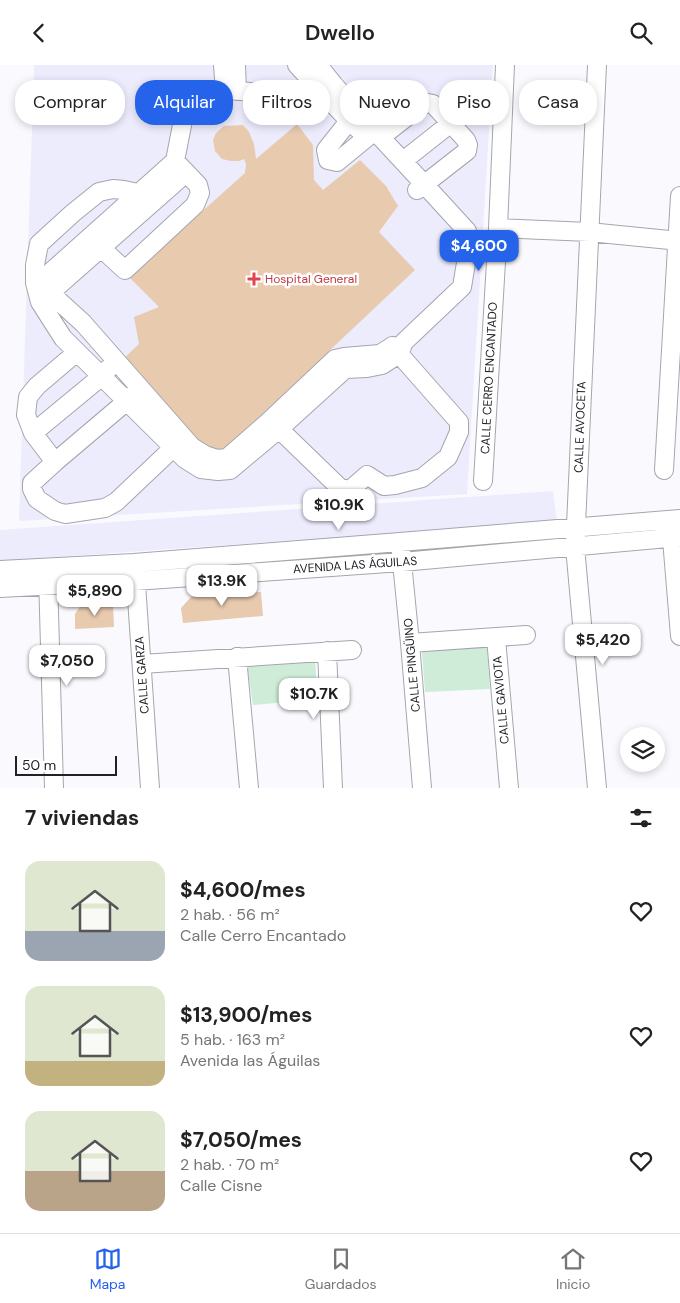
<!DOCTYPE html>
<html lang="es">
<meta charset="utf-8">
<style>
:root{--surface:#fff;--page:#f2f2f2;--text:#222;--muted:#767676;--line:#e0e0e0;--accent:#2563eb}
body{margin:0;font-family:"DM Sans",sans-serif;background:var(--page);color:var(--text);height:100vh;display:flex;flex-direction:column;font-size:19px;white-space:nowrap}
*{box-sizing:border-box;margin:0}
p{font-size:16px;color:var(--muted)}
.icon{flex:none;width:28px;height:28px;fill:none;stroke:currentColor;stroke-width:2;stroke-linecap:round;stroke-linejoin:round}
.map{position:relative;height:723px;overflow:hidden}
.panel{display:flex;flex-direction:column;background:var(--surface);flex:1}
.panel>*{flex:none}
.hud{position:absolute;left:15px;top:15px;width:650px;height:45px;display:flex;gap:10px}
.controls{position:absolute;left:620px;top:662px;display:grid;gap:10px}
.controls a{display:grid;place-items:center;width:45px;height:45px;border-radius:50%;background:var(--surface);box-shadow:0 2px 8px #0003;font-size:25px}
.scale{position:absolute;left:15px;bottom:12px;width:102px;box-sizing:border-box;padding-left:5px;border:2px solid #222226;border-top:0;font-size:14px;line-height:18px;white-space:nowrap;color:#222226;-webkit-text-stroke:4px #fff;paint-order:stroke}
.price{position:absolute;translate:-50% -42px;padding:0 11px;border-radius:10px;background:#fff;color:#222;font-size:16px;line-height:32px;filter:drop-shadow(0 1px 2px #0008)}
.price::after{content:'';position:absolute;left:50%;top:30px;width:15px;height:11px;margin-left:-8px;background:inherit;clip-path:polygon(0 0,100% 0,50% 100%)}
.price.current{background:var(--accent);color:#fff}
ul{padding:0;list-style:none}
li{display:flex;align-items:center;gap:15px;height:125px;padding:0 25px}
li span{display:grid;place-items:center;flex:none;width:140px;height:100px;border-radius:15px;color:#555}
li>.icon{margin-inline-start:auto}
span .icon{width:60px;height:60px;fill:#fffc;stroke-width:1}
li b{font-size:21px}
h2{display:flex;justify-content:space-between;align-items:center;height:60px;padding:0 25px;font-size:21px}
.pill{padding:0 18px;border-radius:20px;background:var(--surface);box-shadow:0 2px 8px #0003;font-size:18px;line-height:45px}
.pill.current{background:var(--accent);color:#fff}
header{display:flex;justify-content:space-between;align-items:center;height:65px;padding:0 25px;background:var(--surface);font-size:22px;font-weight:600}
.dock{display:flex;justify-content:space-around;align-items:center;height:70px;border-top:1px solid var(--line);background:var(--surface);font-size:14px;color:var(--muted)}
.dock a{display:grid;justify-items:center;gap:2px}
.dock .current{color:var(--accent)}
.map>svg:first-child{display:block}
.built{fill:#ececfd}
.green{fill:#ceecd8}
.building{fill:#e8caaf}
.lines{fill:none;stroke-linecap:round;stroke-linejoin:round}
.minor-casing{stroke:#a5a5ae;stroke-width:20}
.minor{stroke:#fff;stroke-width:18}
.health-dot{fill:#e0444e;stroke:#fff;stroke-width:2}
.labels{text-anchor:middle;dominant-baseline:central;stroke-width:5;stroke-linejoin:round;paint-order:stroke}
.health-label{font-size:12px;fill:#be3a42;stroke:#fff;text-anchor:start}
.street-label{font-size:12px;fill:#222226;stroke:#fff}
</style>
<header><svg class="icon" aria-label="back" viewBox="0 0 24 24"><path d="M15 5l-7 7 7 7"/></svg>Dwello<svg class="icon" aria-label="search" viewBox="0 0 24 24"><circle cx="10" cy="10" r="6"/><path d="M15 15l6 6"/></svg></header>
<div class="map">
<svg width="680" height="723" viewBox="0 0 680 723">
<rect width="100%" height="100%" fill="#fafafe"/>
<path class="built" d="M34,0H493L467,429L19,456Z
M553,426L557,457L0,496V465Z"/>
<path class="green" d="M487,582L490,624L425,627L422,587Z
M315,594L318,634L253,640L247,599Z"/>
<path class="building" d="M297,59L313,80L314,115L323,125L360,95L386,121L398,141L379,167L415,205L225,384L214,386L202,382L121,296L139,279L134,252L159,242L129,212L245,108L246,99L244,94L239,96H231L222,94L215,86L213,75L216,68L224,61L243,60L249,67L254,79L256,94Z
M261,527L263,551L183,558L181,543L191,532Z
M113,539L114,562L75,564V549L81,540Z"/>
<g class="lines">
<defs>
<path id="minor" d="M223,0L225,26
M236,0L237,26
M297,0L349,56L366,71
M597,0L575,482L597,723
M349,56L326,85L328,95L337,97L376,65
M381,72L422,40L428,38L433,39L466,75L468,80L467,86L417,125
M403,96L451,58
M138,128L124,125L113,124L99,127L73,148L39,179L35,200V218L40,237L63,273L185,394L201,404L218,406L230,405L279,364L345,304L367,303L382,300L399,289L404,277L462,222L469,180L467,166L424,119L359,49L334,20L318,0
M498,163L589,167L680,176
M101,183L125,205L195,140L200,128L198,120L175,96L184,50C193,44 211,29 220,27C234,23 248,28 262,28C282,28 304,23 324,28
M40,209L50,228L83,258L192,382L205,390L217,394L227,393L266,359L335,294L344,292L380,289L393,281
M35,218L43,214L175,96
M42,235L186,108
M77,287L37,321L28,332L26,350L33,368L55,397L32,418V424L37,434L55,446L65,449L105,443L116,437L173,383
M279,364L340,423L350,425L367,410L384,421L395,420L422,413L448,392L459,367V357L392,281
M33,368L102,311L109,303
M55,397L127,336L135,328
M664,405L680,131
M483,416L498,163L505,0
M671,462L680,571
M401,487L410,578L422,723
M135,504L150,723
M0,505L134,498L400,477L680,454
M48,511L54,723
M0,523L135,516L402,497L680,472
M496,573L509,723
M410,578L526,570
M327,586L333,723
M237,592L249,723
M142,599L352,585"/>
</defs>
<use href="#minor" class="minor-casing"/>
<use href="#minor" class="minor"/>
</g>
<path class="health-dot" d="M251.5 206.5h5v5h5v5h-5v5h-5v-5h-5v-5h5z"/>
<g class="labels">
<g class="health-label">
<text x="265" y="214">Hospital General</text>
</g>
<g class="street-label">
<text transform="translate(489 313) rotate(-87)">CALLE CERRO ENCANTADO</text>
<text transform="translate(580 362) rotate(-88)">CALLE AVOCETA</text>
<text transform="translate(355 500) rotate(-4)">AVENIDA LAS ÁGUILAS</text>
<text transform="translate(412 600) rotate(-95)">CALLE PINGÜINO</text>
<text transform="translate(142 610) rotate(-94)">CALLE GARZA</text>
<text transform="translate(501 635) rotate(-95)">CALLE GAVIOTA</text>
</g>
</g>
</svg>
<div class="controls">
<a><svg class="icon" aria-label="layers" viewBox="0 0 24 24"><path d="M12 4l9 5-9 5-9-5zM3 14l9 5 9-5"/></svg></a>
</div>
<div class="scale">50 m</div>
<b class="price current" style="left:479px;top:207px">$4,600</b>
<b class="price" style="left:339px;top:466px">$10.9K</b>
<b class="price" style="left:222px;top:542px">$13.9K</b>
<b class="price" style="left:95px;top:552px">$5,890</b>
<b class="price" style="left:603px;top:601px">$5,420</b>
<b class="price" style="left:67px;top:622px">$7,050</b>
<b class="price" style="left:314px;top:655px">$10.7K</b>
<div class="hud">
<a class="pill">Comprar</a>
<a class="pill current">Alquilar</a>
<a class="pill">Filtros</a>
<a class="pill">Nuevo</a>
<a class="pill">Piso</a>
<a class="pill">Casa</a>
</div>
</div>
<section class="panel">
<h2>7 viviendas<svg class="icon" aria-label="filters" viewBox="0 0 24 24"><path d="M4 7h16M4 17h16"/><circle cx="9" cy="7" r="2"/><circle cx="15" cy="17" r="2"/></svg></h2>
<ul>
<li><span style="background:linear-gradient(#dfe7d0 70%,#9aa5b1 0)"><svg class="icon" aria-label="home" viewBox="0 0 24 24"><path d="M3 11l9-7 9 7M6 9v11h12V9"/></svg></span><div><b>$4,600/mes</b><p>2 hab. · 56 m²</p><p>Calle Cerro Encantado</p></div><svg class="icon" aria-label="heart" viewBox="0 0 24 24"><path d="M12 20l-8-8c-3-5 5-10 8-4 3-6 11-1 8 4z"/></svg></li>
<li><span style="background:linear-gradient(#dfe7d0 75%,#c2b280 0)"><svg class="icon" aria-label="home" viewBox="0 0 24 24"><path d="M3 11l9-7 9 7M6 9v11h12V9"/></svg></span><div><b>$13,900/mes</b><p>5 hab. · 163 m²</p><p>Avenida las Águilas</p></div><svg class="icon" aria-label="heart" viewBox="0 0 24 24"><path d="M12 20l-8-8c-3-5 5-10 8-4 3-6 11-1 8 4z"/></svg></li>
<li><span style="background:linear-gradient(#dfe7d0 60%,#b9a48a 0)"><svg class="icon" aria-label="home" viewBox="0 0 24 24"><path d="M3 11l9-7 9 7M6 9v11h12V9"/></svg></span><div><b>$7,050/mes</b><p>2 hab. · 70 m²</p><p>Calle Cisne</p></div><svg class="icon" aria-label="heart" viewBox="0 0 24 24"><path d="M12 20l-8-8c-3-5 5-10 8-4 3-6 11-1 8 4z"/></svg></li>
</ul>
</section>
<nav class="dock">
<a class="current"><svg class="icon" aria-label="map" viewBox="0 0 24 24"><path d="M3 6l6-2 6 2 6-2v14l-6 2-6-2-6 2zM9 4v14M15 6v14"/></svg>Mapa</a>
<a><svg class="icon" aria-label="saved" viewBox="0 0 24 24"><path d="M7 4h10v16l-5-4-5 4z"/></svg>Guardados</a>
<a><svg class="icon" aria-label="home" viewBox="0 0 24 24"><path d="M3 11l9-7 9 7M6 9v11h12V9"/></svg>Inicio</a>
</nav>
